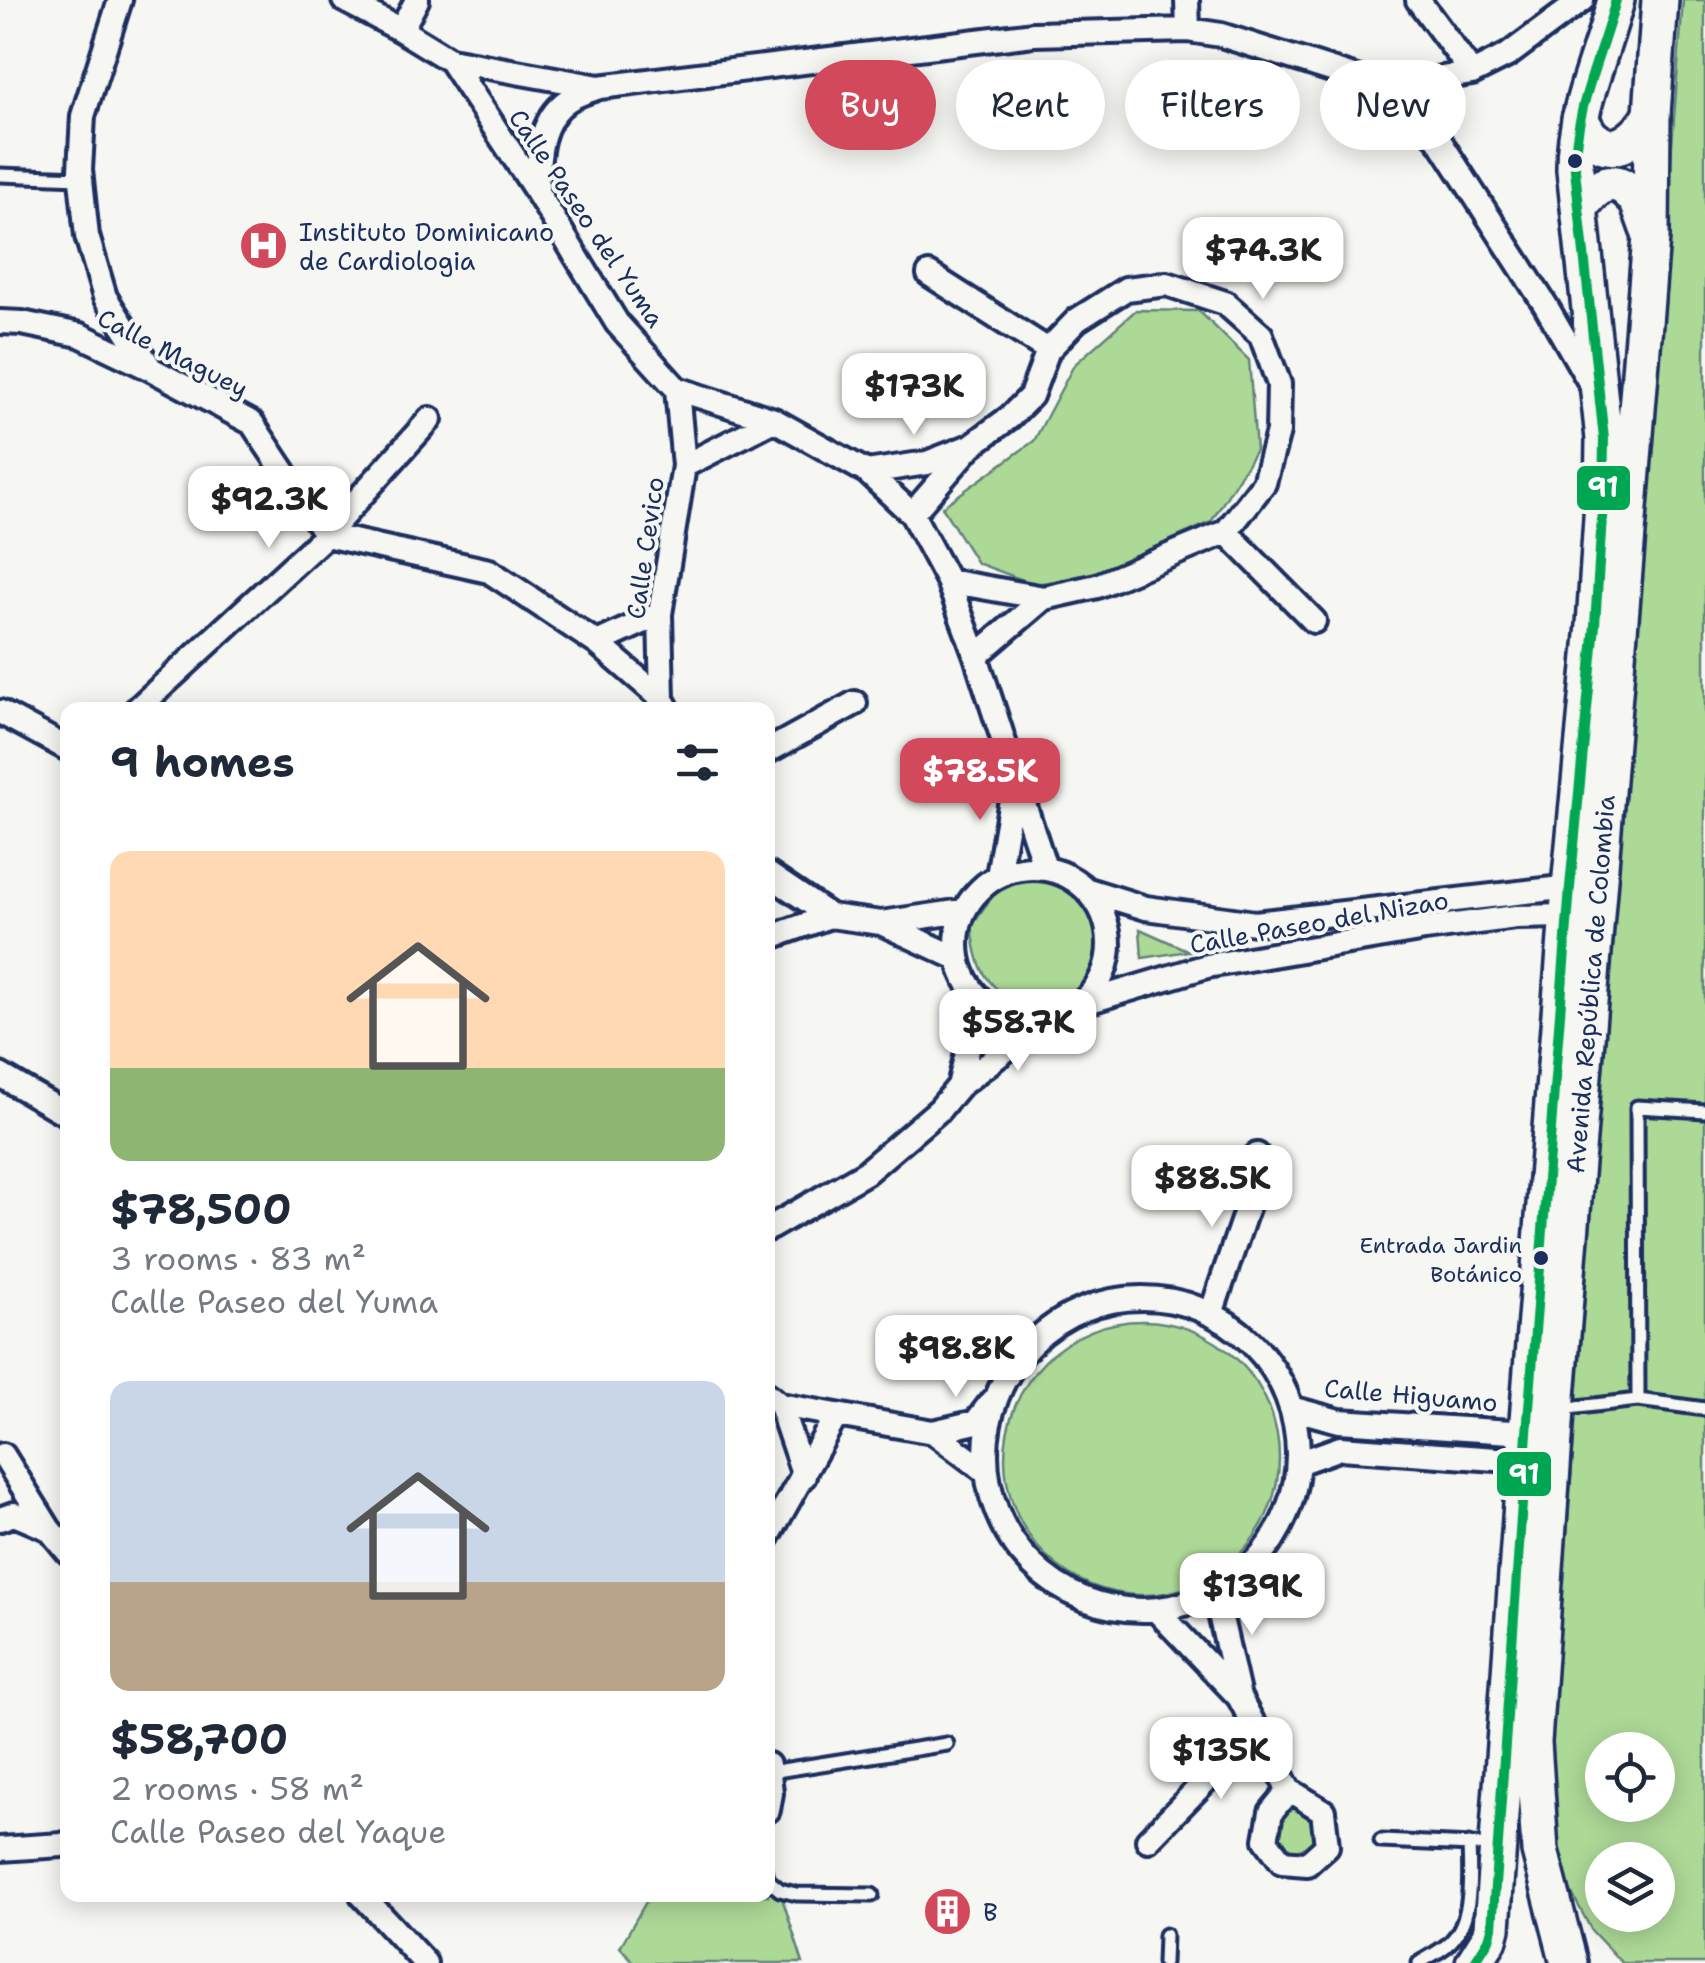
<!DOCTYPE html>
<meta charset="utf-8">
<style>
:root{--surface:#fff;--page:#f2f2f3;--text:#1f2937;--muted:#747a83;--accent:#d1495b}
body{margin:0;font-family:"Shantell Sans",sans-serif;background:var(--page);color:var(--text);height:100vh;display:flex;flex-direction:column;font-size:38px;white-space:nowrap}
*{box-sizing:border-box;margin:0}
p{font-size:32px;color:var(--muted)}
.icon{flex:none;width:55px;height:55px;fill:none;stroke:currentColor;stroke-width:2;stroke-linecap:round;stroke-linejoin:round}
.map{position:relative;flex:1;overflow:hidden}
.side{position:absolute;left:60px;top:702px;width:715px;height:1200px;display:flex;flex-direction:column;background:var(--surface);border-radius:20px;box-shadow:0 5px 25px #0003}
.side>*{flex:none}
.hud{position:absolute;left:805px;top:60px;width:750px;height:90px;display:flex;gap:20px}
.controls{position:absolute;left:1585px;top:1732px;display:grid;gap:20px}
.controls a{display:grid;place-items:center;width:90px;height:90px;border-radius:50%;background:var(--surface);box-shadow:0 5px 25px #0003;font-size:50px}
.price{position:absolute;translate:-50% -85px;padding:0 22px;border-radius:20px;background:#fff;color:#222;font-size:32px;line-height:65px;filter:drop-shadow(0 2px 5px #0008)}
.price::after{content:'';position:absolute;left:50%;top:60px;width:30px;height:22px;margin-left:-15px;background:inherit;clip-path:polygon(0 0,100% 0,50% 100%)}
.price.active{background:var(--accent);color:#fff}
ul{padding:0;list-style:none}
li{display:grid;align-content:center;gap:20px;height:530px;padding:0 50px}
li span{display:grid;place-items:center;height:310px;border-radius:20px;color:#555}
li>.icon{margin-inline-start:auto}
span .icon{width:180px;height:180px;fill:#fffc;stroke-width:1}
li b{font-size:42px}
h2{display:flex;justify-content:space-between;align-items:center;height:120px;padding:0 50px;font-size:42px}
.tag{padding:0 35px;border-radius:45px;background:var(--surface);box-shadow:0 5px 25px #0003;font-size:35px;line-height:90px}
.tag.active{background:var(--accent);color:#fff}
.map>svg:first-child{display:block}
.green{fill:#add997;stroke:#64847a;stroke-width:2.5;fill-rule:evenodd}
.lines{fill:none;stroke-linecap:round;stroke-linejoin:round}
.service-casing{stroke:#1b2f5e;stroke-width:19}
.minor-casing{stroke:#1b2f5e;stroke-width:30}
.primary-casing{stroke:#1b2f5e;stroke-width:42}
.service{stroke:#f6f6f2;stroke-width:11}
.minor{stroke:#f6f6f2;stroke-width:22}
.primary{stroke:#f6f6f2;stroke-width:35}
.bus-1-casing{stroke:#f6f6f2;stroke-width:18}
.bus-1{stroke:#00a651;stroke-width:10}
.bus-dot{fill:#1b2f5e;stroke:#f6f6f2;stroke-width:4}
.labels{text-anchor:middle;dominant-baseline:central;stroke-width:8;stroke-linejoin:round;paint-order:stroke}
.bus-label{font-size:22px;fill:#1b2f5e;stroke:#f6f6f2;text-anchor:end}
.street-label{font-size:25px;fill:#1b2f5e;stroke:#f6f6f2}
.poi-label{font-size:25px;fill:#1b2f5e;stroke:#f6f6f2;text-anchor:start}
.line-badge{stroke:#f6f6f2;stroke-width:4}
.badge-label{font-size:28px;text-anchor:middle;font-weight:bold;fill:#fff}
</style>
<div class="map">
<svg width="1705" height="1963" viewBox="0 0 1705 1963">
<rect width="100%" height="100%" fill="#f6f6f2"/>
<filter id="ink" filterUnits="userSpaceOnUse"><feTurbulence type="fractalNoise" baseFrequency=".01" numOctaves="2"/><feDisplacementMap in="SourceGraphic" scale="20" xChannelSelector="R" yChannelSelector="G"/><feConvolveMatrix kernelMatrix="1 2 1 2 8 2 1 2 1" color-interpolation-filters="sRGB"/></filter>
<g filter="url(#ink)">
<path class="green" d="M1683,0H1705V1963H1622L1592,1931L1565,1880L1549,1826L1552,1729ZM1602,1750H1658V1805H1602ZM1602,1860H1658V1915H1602Z
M1136,310L1199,311L1249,360L1256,450L1211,522L1091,576L1034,584L977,563L942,507L1034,441L1074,365Z
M1032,876L1076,884L1096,913L1107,944L1094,982L1058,1007L1019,1008C983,979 978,972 972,926L995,893Z
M1140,929L1189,951L1142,958Z
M1005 1458a137 137 0 1 1 274 0a137 137 0 1 1-274 0Z
M1298,1804L1317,1819L1316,1844L1294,1854L1275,1840L1277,1816Z
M768,1854L803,1963H635L620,1947L650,1895H768Z"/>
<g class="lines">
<defs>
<path id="service" d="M0,175L80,178
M1638,1400L1637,1107L1705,1111
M1560,1409L1638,1400L1705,1409
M770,1772L947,1744
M1381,1841L1495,1846
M768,1880L780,1890L796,1894L872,1895
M1164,1963L1165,1935
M1419,1963C1428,1957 1439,1952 1447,1945C1474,1923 1470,1876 1469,1844"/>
<path id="minor" d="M120,0L83,116L80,170L87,236L105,297L151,369
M344,0L401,30L450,60L599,87L1034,34L1188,30L1221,35L1369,82L1424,81L1472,73L1508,55L1582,0
M1187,0L1188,30
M1418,0L1472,73
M401,30L417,0
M450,60L537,192L617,323L677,389L774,420L867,472L912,514L948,581L976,656L1045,868
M1369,82L1422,120L1441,143L1546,306L1592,386
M537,192C538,159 538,121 568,100C577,94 589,91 599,87
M929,274L1048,350
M0,322L22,323L80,335L151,369L252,423L326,535L489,571L597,643L662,699L668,710
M684,466L774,420
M867,472L927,463L968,447
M912,514L971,446L1010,417L1031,396L1048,350L1077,320L1126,289L1167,284L1225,303L1261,335L1279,384L1278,432L1264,483L1226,532L1097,586L1044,598L948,581
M1226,532L1314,621
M597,643L660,614
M976,656L1044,598
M662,699L660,614L684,466L677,389
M136,710L326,535L430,419
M0,712L68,749
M768,751L855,703
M957 944a76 76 0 1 1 152 0a76 76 0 1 1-152 0Z
M768,874L830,916
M998,876L1014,782
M1088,890L1146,908L1255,923L1570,887
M881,923L957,958
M768,938L830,916L881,923L963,911
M1084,1003L1207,966L1425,929L1516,917L1568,916
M0,1075L68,1115
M959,1086L980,1000
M768,1229L865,1173L939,1110L959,1086L1045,1020
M986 1454a156 156 0 1 1 312 0a156 156 0 1 1-312 0Z
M1211,1314L1254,1187L1257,1155
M768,1395L780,1405L933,1432L976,1422L992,1401
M780,1405L804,1476
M1291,1408L1339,1421L1527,1433
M933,1432L985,1471
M3,1455L49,1529L68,1552
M1298,1463L1340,1448L1525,1461
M0,1519L14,1514L49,1529
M768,1537L836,1416
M1215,1592L1238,1693
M1156,1610L1239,1697L1289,1790L1323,1811L1327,1846L1307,1864L1282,1862L1266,1840L1271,1812L1289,1790
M768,1765L771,1793L768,1810
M1148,1840L1257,1728
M0,1849L62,1845L68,1843
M362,1895L425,1963"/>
<g id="primary">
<path d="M1580,119C1584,125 1588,135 1594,139C1617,160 1641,133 1652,114"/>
<path d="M1580,208C1596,184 1616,171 1637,201C1642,209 1645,222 1649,231"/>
<path d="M1474,1963L1489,1939L1492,1928L1527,1433L1570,887L1595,625L1603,502L1604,439L1575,170C1574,110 1601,57 1616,0"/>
<path id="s1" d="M1569,1963L1540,1851L1533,1742L1556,1409L1651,237L1652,114L1660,0"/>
</g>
</defs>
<use href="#service" class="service-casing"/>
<use href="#minor" class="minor-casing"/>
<use href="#primary" class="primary-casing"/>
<use href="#service" class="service"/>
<use href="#minor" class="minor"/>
<use href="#primary" class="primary"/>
<defs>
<path id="bus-1" d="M1474,1963L1489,1939L1492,1928L1527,1433L1570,887L1595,625L1603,502L1604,439L1575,170C1574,110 1601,57 1616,0"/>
</defs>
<use href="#bus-1" class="bus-1-casing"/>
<use href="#bus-1" class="bus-1"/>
</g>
</g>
<defs>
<symbol id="hospital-disc" viewBox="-11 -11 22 22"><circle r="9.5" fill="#d1495b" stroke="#f6f6f2"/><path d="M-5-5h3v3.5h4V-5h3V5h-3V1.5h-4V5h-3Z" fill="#fff"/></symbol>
<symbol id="building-disc" viewBox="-11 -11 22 22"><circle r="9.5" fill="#d1495b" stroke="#f6f6f2"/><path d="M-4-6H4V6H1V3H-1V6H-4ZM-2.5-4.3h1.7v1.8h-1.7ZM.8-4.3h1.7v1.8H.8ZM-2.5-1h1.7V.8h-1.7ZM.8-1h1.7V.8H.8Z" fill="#fff"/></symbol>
</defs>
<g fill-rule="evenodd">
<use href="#hospital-disc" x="236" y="218" width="55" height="55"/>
<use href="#building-disc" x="920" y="1884" width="55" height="55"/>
</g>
<g class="bus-dot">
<circle cx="1575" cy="161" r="9"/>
<circle cx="1541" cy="1258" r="9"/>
</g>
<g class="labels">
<g class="bus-label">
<text x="1522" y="1245">Entrada Jardin<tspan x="1522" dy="29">Botánico</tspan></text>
</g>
<g class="street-label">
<text transform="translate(587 218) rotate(56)">Calle Paseo del Yuma</text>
<text transform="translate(173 353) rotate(27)">Calle Maguey</text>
<text transform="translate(645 548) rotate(-82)">Calle Cevico</text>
<text transform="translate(1319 922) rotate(-10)">Calle Paseo del Nizao</text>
<text stroke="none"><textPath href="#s1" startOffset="985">Avenida República de Colombia</textPath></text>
<text transform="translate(1411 1395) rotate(5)">Calle Higuamo</text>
</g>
<g class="poi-label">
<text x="299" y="232">Instituto Dominicano<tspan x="299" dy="29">de Cardiologia</tspan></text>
<text x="983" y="1912">B</text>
</g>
</g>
<g class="line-badge">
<rect x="1575" y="464" width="57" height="48" rx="10" fill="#00a651"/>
<rect x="1495" y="1450" width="58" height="48" rx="10" fill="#00a651"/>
</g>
<g class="badge-label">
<text x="1603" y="497">91</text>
<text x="1524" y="1484">91</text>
</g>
</svg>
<div class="controls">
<a><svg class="icon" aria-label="locate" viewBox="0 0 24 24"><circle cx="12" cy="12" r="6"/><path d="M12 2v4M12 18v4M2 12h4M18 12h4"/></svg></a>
<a><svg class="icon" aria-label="layers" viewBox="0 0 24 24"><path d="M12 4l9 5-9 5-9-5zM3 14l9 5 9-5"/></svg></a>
</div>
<b class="price" style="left:1263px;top:302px">$74.3K</b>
<b class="price" style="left:914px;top:438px">$173K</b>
<b class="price" style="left:269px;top:551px">$92.3K</b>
<b class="price active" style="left:980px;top:823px">$78.5K</b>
<b class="price" style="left:1018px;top:1074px">$58.7K</b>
<b class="price" style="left:1212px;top:1230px">$88.5K</b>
<b class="price" style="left:956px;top:1400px">$98.8K</b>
<b class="price" style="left:1252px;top:1638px">$139K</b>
<b class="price" style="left:1221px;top:1802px">$135K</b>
<div class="hud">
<a class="tag active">Buy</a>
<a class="tag">Rent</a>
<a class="tag">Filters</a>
<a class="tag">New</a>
</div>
<section class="side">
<h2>9 homes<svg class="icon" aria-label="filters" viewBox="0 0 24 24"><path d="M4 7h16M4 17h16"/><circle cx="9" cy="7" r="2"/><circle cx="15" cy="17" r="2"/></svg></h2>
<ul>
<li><span style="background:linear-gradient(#ffd9b3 70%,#8fb573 0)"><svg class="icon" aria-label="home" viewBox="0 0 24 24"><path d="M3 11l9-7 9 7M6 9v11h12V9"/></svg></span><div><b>$78,500</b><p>3 rooms · 83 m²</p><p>Calle Paseo del Yuma</p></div></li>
<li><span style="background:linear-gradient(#c9d6e8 65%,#b9a48a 0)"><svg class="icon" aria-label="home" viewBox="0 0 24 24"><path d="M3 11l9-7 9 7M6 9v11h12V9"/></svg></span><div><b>$58,700</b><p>2 rooms · 58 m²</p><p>Calle Paseo del Yaque</p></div></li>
</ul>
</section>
</div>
